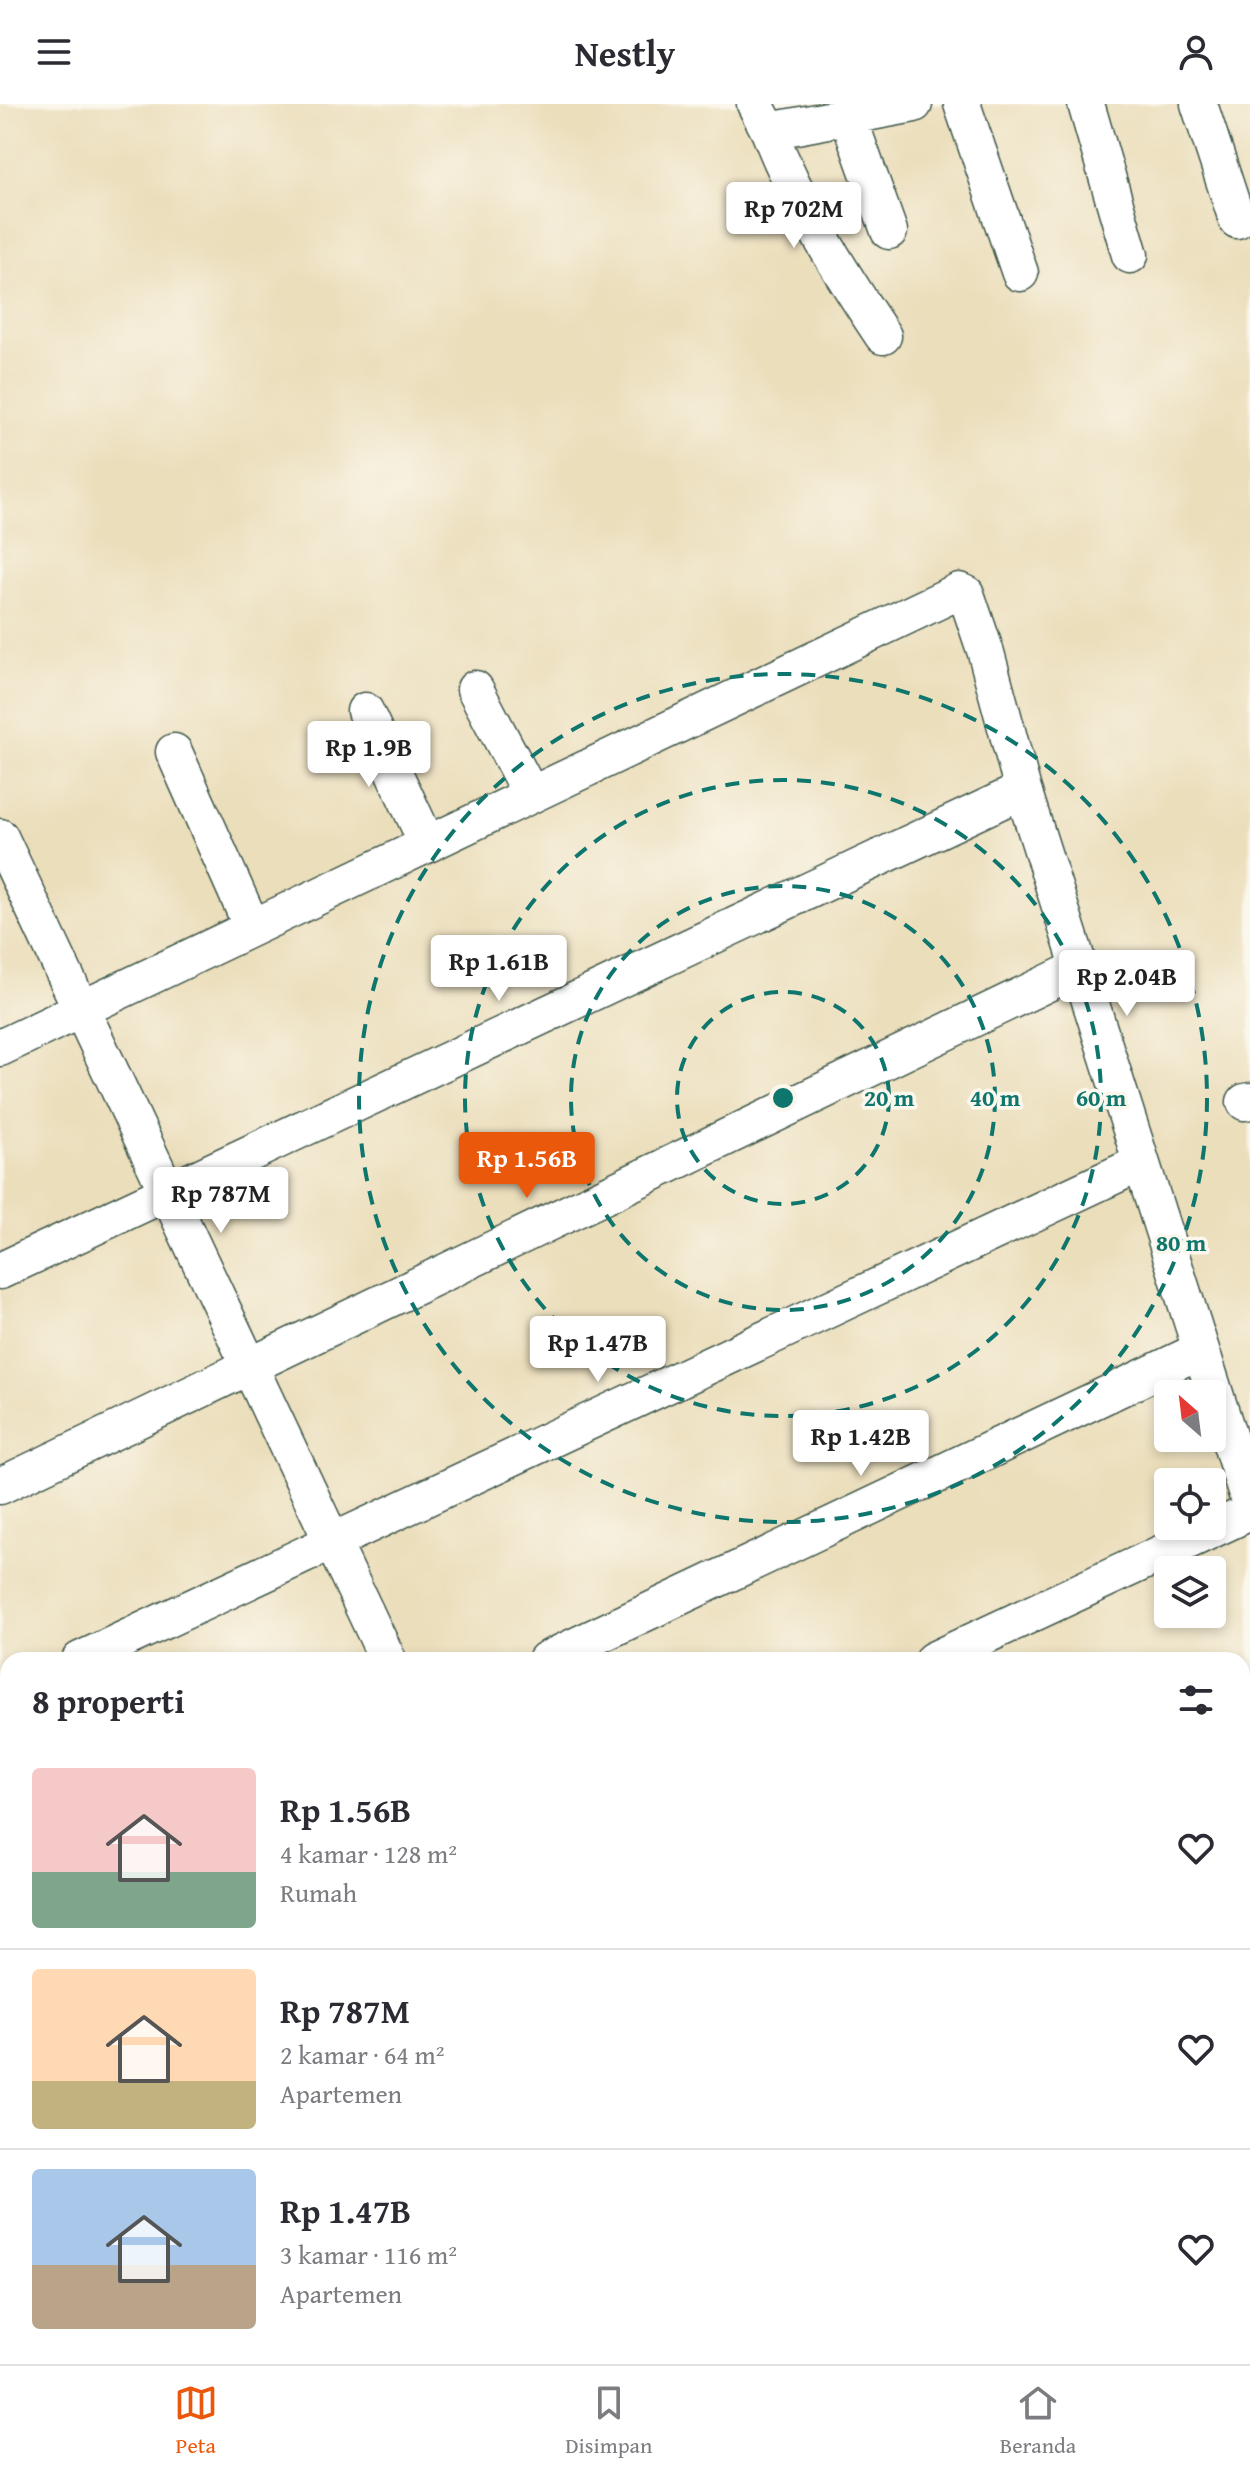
<!DOCTYPE html>
<html lang="id">
<meta charset="utf-8">
<style>
:root{--surface:#fff;--page:#f7f7f7;--text:#2b2b33;--muted:#7c7c81;--line:#e1e1e2;--accent:#ea580c}
body{margin:0;font-family:"Gentium Book Plus",serif;background:var(--page);color:var(--text);height:100vh;display:flex;flex-direction:column;font-size:30px;white-space:nowrap}
*{box-sizing:border-box;margin:0}
p{font-size:26px;color:var(--muted)}
.icon{flex:none;width:44px;height:44px;fill:none;stroke:currentColor;stroke-width:2;stroke-linecap:round;stroke-linejoin:round}
.map{position:relative;flex:1;overflow:hidden}
.drawer{position:absolute;left:0px;top:1548px;width:1250px;height:712px;display:flex;flex-direction:column;background:var(--surface);border-radius:24px 24px 0 0;box-shadow:0 4px 12px #0003}
.drawer>*{flex:none}
.needle{width:52px;rotate:332deg}
.tools{position:absolute;left:1154px;top:1276px;display:grid;gap:16px}
.tools a{display:grid;place-items:center;width:72px;height:72px;border-radius:8px;background:var(--surface);box-shadow:0 4px 12px #0003;font-size:40px}
.price{position:absolute;translate:-50% -68px;padding:0 18px;border-radius:8px;background:#fff;color:#222;font-size:26px;line-height:52px;filter:drop-shadow(0 2px 4px #0008)}
.price::after{content:'';position:absolute;left:50%;top:48px;width:24px;height:18px;margin-left:-12px;background:inherit;clip-path:polygon(0 0,100% 0,50% 100%)}
.price.on{background:var(--accent);color:#fff}
ul{padding:0;list-style:none}
li{display:flex;align-items:center;gap:24px;height:200px;padding:0 32px}
li+li{border-top:2px solid var(--line)}
li span{display:grid;place-items:center;flex:none;width:224px;height:160px;border-radius:8px;color:#555}
li>.icon{margin-inline-start:auto}
span .icon{width:96px;height:96px;fill:#fffc;stroke-width:1}
li b{font-size:34px}
h2{display:flex;justify-content:space-between;align-items:center;height:96px;padding:0 32px;font-size:34px}
header{display:flex;justify-content:space-between;align-items:center;height:104px;padding:0 32px;background:var(--surface);font-size:36px;font-weight:800}
.tabs{display:flex;justify-content:space-around;align-items:center;height:112px;border-top:2px solid var(--line);background:var(--surface);font-size:22px;color:var(--muted)}
.tabs a{display:grid;justify-items:center;gap:4px}
.tabs .on{color:var(--accent)}
.map>svg:first-child{display:block}
.lines{fill:none;stroke-linecap:round;stroke-linejoin:round}
.minor-casing{stroke:#3e5548;stroke-width:39}
.minor{stroke:#fff;stroke-width:36}
.ring{fill:none;stroke:#0f766e;stroke-width:4;stroke-dasharray:14 10}
.centre{fill:#0f766e;stroke:#fbf7ec;stroke-width:4}
.ring-label{font-size:24px;text-anchor:middle;font-weight:bold;fill:#0f766e;stroke:#fbf7ec;stroke-width:7;stroke-linejoin:round;paint-order:stroke}
</style>
<header><svg class="icon" aria-label="menu" viewBox="0 0 24 24"><path d="M4 6h16M4 12h16M4 18h16"/></svg>Nestly<svg class="icon" aria-label="person" viewBox="0 0 24 24"><circle cx="12" cy="8" r="4"/><path d="M4 21q1-7 8-7t8 7"/></svg></header>
<div class="map">
<svg width="1250" height="2260" viewBox="0 0 1250 2260">
<rect width="100%" height="100%" fill="#fbf7ec"/>
<filter id="ink" filterUnits="userSpaceOnUse"><feTurbulence type="fractalNoise" baseFrequency=".0125" numOctaves="2"/><feDisplacementMap in="SourceGraphic" scale="16" xChannelSelector="R" yChannelSelector="G"/><feConvolveMatrix kernelMatrix="1 2 1 2 8 2 1 2 1" color-interpolation-filters="sRGB"/></filter>
<filter id="wash" filterUnits="userSpaceOnUse"><feTurbulence type="fractalNoise" baseFrequency=".006" numOctaves="4" result="noise"/><feDisplacementMap in="SourceGraphic" scale="32" xChannelSelector="R" yChannelSelector="G"/><feGaussianBlur stdDeviation="1.8" result="paint"/><feColorMatrix in="noise" values="0 0 0 0 0 0 0 0 0 0 0 0 0 0 0 0 0 1.4 0 .05"/><feComposite in="paint" operator="in"/></filter>
<g filter="url(#wash)">
<rect width="100%" height="100%" fill="#ebdebb"/>
</g>
<g filter="url(#ink)">
<g class="lines">
<defs>
<path id="minor" d="M755,0L769,27L914,0
M962,0L1020,169
M1086,0L1130,151
M1199,0L1237,116
M849,15L889,127
M769,27C798,101 839,166 883,232
M475,585L530,689
M365,607L427,739
M174,648L252,823
M0,733L388,1556
M0,944L959,487L966,490L986,549L1023,686L1250,1400
M1245,998L1250,997
M0,1167L1023,686
M0,1382L1079,864
M80,1556L1141,1059
M546,1556L1201,1246
M933,1556L1250,1408
M0,1593L8,1590
M1242,1610L1250,1606
M0,1814L8,1811
M1242,1826L1250,1822
M0,1993L8,1990
M1242,2046L1250,2042
M0,2077L8,2094
M0,2130L8,2126
M83,2252L86,2260
M728,2252L733,2260
M1046,2252L1049,2260
M337,2260L353,2252
M795,2260L811,2252"/>
</defs>
<use href="#minor" class="minor-casing"/>
<use href="#minor" class="minor"/>
</g>
</g>
<g class="ring">
<circle cx="783" cy="994" r="106"/>
<circle cx="783" cy="994" r="212"/>
<circle cx="783" cy="994" r="318"/>
<circle cx="783" cy="994" r="424"/>
</g>
<circle cx="783" cy="994" r="12" class="centre"/>
<g class="ring-label">
<text x="889" y="1002">20 m</text>
<text x="995" y="1002">40 m</text>
<text x="1101" y="1002">60 m</text>
<text x="1181" y="1147">80 m</text>
</g>
</svg>
<div class="tools">
<a><svg class="needle" viewBox="-14 -14 28 28"><path d="M0-13l5 13h-10z" fill="#e53935"/><path d="M0 13l5-13h-10z" fill="#7c7c81"/></svg></a>
<a><svg class="icon" aria-label="locate" viewBox="0 0 24 24"><circle cx="12" cy="12" r="6"/><path d="M12 2v4M12 18v4M2 12h4M18 12h4"/></svg></a>
<a><svg class="icon" aria-label="layers" viewBox="0 0 24 24"><path d="M12 4l9 5-9 5-9-5zM3 14l9 5 9-5"/></svg></a>
</div>
<b class="price" style="left:794px;top:146px">Rp 702M</b>
<b class="price" style="left:369px;top:685px">Rp 1.9B</b>
<b class="price" style="left:499px;top:899px">Rp 1.61B</b>
<b class="price" style="left:1127px;top:914px">Rp 2.04B</b>
<b class="price on" style="left:527px;top:1096px">Rp 1.56B</b>
<b class="price" style="left:221px;top:1131px">Rp 787M</b>
<b class="price" style="left:598px;top:1280px">Rp 1.47B</b>
<b class="price" style="left:861px;top:1374px">Rp 1.42B</b>
<section class="drawer">
<h2>8 properti<svg class="icon" aria-label="filters" viewBox="0 0 24 24"><path d="M4 7h16M4 17h16"/><circle cx="9" cy="7" r="2"/><circle cx="15" cy="17" r="2"/></svg></h2>
<ul>
<li><span style="background:linear-gradient(#f6c9c9 65%,#7fa58c 0)"><svg class="icon" aria-label="home" viewBox="0 0 24 24"><path d="M3 11l9-7 9 7M6 9v11h12V9"/></svg></span><div><b>Rp 1.56B</b><p>4 kamar · 128 m²</p><p>Rumah</p></div><svg class="icon" aria-label="heart" viewBox="0 0 24 24"><path d="M12 20l-8-8c-3-5 5-10 8-4 3-6 11-1 8 4z"/></svg></li>
<li><span style="background:linear-gradient(#ffd9b3 70%,#c2b280 0)"><svg class="icon" aria-label="home" viewBox="0 0 24 24"><path d="M3 11l9-7 9 7M6 9v11h12V9"/></svg></span><div><b>Rp 787M</b><p>2 kamar · 64 m²</p><p>Apartemen</p></div><svg class="icon" aria-label="heart" viewBox="0 0 24 24"><path d="M12 20l-8-8c-3-5 5-10 8-4 3-6 11-1 8 4z"/></svg></li>
<li><span style="background:linear-gradient(#a9c7e8 60%,#b9a48a 0)"><svg class="icon" aria-label="home" viewBox="0 0 24 24"><path d="M3 11l9-7 9 7M6 9v11h12V9"/></svg></span><div><b>Rp 1.47B</b><p>3 kamar · 116 m²</p><p>Apartemen</p></div><svg class="icon" aria-label="heart" viewBox="0 0 24 24"><path d="M12 20l-8-8c-3-5 5-10 8-4 3-6 11-1 8 4z"/></svg></li>
</ul>
</section>
</div>
<nav class="tabs">
<a class="on"><svg class="icon" aria-label="map" viewBox="0 0 24 24"><path d="M3 6l6-2 6 2 6-2v14l-6 2-6-2-6 2zM9 4v14M15 6v14"/></svg>Peta</a>
<a><svg class="icon" aria-label="saved" viewBox="0 0 24 24"><path d="M7 4h10v16l-5-4-5 4z"/></svg>Disimpan</a>
<a><svg class="icon" aria-label="home" viewBox="0 0 24 24"><path d="M3 11l9-7 9 7M6 9v11h12V9"/></svg>Beranda</a>
</nav>
